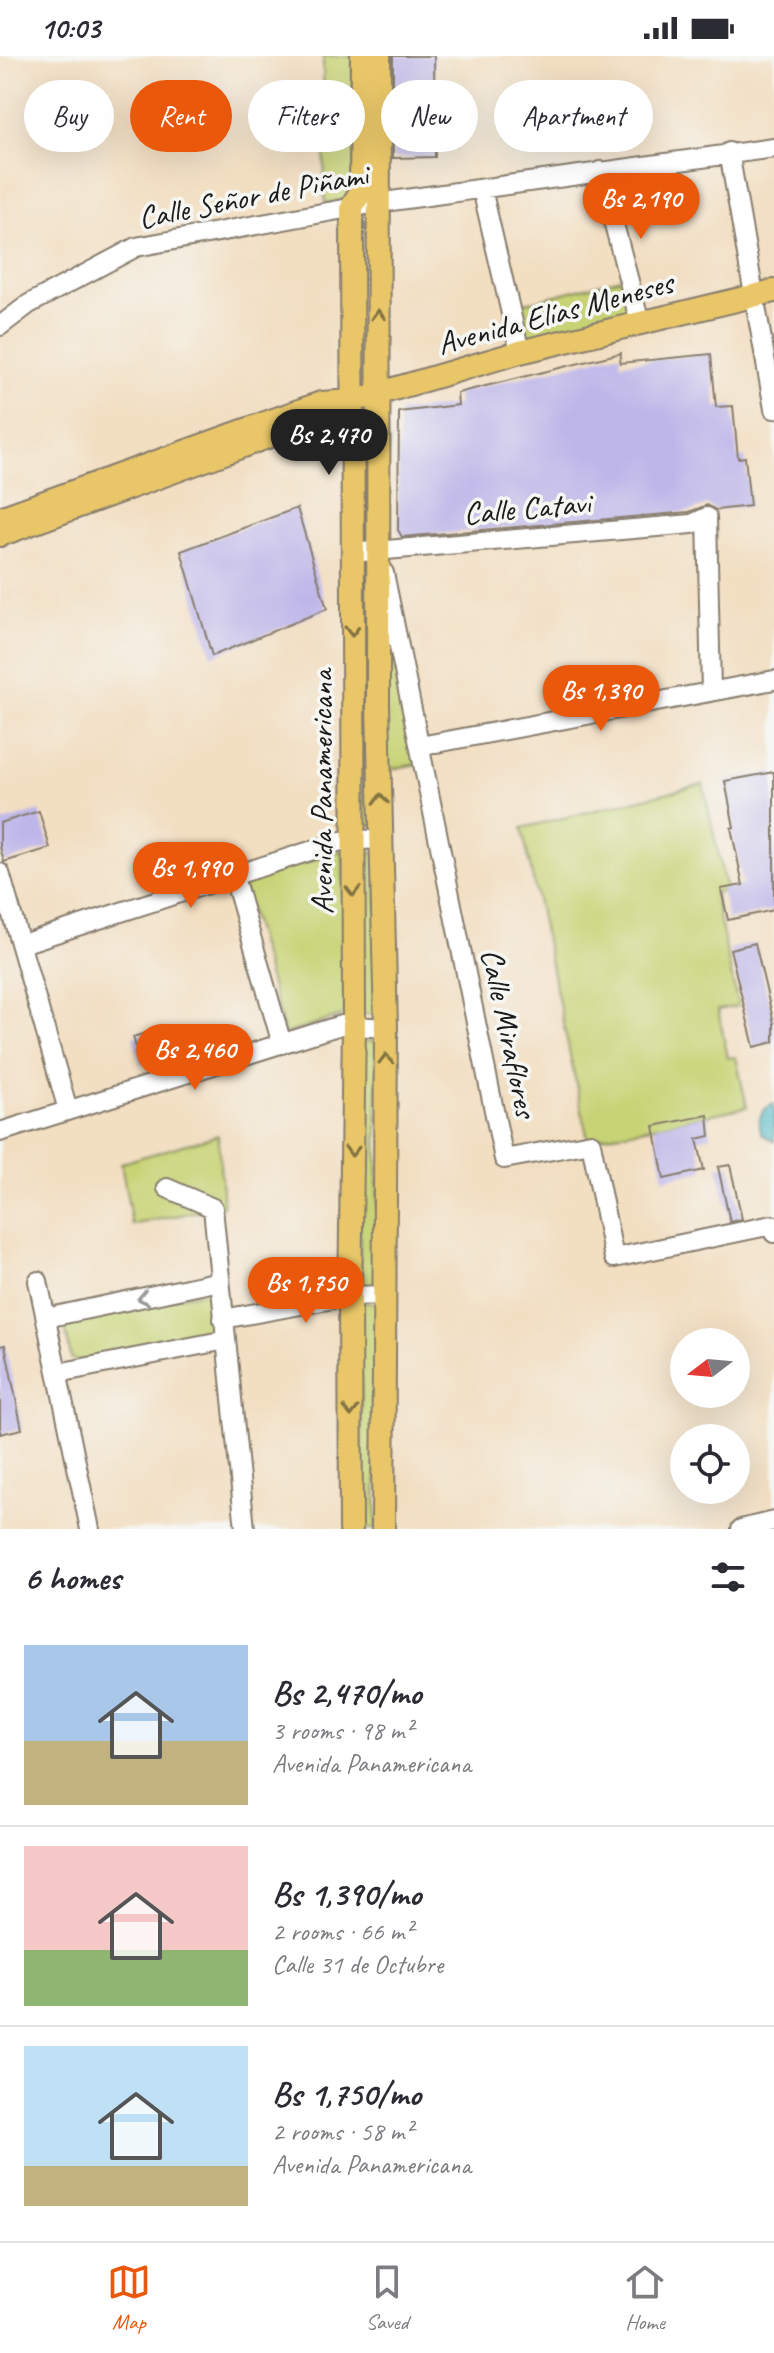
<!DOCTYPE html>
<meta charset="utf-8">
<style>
:root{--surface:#fff;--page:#f2f2f3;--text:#2b2b33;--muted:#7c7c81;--line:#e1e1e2;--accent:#ea580c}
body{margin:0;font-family:Caveat,sans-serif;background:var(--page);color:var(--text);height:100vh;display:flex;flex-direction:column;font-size:30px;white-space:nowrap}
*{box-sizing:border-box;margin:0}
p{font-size:26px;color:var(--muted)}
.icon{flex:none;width:44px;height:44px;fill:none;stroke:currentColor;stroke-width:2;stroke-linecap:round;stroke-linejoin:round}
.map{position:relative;height:1473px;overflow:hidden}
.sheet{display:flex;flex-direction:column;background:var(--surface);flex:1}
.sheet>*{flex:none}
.top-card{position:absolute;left:24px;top:24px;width:726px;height:72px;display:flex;gap:16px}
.needle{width:52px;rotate:254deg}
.buttons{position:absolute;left:670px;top:1272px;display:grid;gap:16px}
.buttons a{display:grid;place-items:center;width:80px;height:80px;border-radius:50%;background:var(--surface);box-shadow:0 8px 32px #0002;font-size:40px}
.price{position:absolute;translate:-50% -68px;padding:0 18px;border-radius:28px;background:var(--accent);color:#fff;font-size:26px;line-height:52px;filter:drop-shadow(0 2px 4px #0008)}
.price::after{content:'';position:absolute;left:50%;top:48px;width:24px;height:18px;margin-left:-12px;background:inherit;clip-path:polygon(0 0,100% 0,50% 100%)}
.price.selected{background:#222;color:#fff}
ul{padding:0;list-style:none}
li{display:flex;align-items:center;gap:24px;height:200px;padding:0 24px}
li+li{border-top:2px solid var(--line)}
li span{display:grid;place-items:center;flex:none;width:224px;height:160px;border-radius:0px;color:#555}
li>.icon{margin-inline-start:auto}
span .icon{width:96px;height:96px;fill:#fffc;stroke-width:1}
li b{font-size:34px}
h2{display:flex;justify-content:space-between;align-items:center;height:96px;padding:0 24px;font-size:34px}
.tag{padding:0 28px;border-radius:36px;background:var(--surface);box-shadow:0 8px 32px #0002;font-size:28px;line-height:72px}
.tag.selected{background:var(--accent);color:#fff}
.status{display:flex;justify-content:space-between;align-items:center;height:56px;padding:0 40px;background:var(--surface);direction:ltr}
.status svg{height:22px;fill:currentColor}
.dock{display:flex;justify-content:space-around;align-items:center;height:112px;border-top:2px solid var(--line);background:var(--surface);font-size:22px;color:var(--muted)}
.dock a{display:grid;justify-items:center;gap:4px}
.dock .selected{color:var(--accent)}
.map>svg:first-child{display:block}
.green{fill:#c7d374;stroke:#727848;stroke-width:2}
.water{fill:#47b5c1;stroke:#32686e;stroke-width:2}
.building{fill:#beb6e9}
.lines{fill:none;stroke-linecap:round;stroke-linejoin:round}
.minor-casing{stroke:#877d6e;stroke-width:22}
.major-casing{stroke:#877d6e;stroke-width:26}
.minor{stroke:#fff;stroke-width:18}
.major{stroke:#e9c769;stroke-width:22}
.oneway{stroke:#827242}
.oneway2{stroke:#999}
.labels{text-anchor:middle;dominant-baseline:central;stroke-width:7;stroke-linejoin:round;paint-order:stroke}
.street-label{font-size:32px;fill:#1c1c1c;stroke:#f6f6f2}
</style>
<div class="status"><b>10:03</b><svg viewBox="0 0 49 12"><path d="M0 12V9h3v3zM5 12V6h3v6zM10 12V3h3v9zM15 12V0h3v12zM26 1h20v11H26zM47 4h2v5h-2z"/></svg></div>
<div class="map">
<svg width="774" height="1473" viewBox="0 0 774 1473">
<rect width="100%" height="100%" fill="#f6f6f2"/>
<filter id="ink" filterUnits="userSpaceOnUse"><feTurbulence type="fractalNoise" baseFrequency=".0125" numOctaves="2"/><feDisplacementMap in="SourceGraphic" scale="16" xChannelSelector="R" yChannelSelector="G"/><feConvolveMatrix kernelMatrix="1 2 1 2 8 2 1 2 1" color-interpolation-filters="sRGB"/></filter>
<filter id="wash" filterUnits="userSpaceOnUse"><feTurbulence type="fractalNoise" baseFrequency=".006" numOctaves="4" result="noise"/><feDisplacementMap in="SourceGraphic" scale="32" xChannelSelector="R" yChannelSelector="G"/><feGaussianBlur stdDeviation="1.8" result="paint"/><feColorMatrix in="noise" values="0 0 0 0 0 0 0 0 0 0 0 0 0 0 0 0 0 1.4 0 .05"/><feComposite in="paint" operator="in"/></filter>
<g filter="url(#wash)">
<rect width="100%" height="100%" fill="#f2dec1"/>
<path class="green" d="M323,0H353L354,132L348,143L325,147Z
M621,222L630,259L528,284L522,279L514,250Z
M359,544L370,545L375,769H363Z
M393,585L417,708L387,714L383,587Z
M703,728L726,834L714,837L738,950L718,954L728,1002L736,1001L747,1051L588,1084L522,772Z
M343,794L345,959L285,978L242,827Z
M361,797H377V958H362Z
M360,985H377L378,1232H360Z
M218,1079L223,1150L132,1169L121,1107Z
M208,1235L213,1240L217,1274L213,1278L76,1305L71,1302L65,1270L69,1264Z
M359,1247H378L376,1473H363Z"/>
<path class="water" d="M774,1048V1086L762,1078C756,1065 760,1053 774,1048Z"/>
<g id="blocks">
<path class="building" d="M393,0H434L435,101L393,102Z
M621,297L620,307L711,298L716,351L733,350L738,402L745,401L750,450L716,454L707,449L689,456L402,481L398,474L399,356L458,349L457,337Z
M297,452L327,553L212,600L181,495Z
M774,716V854L728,864L721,833L743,829L731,772L734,771L725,725Z
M39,755L50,792L4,806L0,791V767Z
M755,887L774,967V986L754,991L730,893Z
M152,975L160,1002L141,1008L133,981Z
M708,1059L710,1080L697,1083L704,1114L664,1123L654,1070Z
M730,1109L742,1163L730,1166L718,1111Z
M5,1289L22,1373L0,1378V1290Z"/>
</g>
</g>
<g filter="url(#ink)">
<use href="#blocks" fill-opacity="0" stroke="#877d6e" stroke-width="2"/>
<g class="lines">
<defs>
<path id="minor" d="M729,96L774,353
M600,115L640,267
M482,133L520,296
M0,270L29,248L136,191L377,147L774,92
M351,497L692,468L707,461L711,635
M384,517L504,1103L591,1087L614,1202L772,1169L774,1177
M420,690L774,624
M0,817L68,1054
M233,818L282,988
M22,888L341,785L382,783
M0,1076L341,969L386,972
M167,1132L213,1152L245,1473
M38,1225L90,1473
M46,1262L220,1225
M223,1263L350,1240L385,1239
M58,1317L226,1284
M741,1473L774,1465"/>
<path id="major" d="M379,0L378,649L386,972L383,1473
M0,462L321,347L353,345L520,296L774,235
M0,479L333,357
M351,1473L350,1240L354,970L352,151L361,135L362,0"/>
</defs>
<use href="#minor" class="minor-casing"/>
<use href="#major" class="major-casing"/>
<use href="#minor" class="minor"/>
<use href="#major" class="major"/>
</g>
<defs><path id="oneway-chevron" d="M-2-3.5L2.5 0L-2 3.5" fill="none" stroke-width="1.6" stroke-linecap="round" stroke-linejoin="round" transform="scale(2)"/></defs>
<g class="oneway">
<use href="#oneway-chevron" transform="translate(378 259) rotate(-91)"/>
<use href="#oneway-chevron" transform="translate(352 575) rotate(90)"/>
<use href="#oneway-chevron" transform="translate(381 743) rotate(-92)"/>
<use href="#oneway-chevron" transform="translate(353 835) rotate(90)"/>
<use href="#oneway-chevron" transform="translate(386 1003) rotate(-90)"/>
<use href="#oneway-chevron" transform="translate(352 1095) rotate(91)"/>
<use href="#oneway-chevron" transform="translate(351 1355) rotate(90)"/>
</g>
<use class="oneway2" href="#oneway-chevron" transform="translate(143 1242) rotate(168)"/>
</g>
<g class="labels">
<g class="street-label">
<text transform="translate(253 140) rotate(-11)">Calle Señor de Piñami</text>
<text transform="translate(555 257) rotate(-15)">Avenida Elías Meneses</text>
<text transform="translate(527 452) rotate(-5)">Calle Catavi</text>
<text transform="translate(321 736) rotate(-90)">Avenida Panamericana</text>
<text transform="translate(509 977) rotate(78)">Calle Miraflores</text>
</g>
</g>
</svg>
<div class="buttons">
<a><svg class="needle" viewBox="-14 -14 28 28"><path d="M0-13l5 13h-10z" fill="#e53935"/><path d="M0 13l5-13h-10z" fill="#7c7c81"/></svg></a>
<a><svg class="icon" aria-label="locate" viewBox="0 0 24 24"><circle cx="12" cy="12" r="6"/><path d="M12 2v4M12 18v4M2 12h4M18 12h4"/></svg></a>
</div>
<b class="price" style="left:641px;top:185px">Bs 2,190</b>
<b class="price selected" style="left:329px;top:421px">Bs 2,470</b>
<b class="price" style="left:601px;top:677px">Bs 1,390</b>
<b class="price" style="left:191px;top:854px">Bs 1,990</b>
<b class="price" style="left:195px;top:1036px">Bs 2,460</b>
<b class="price" style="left:306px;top:1269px">Bs 1,750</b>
<div class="top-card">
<a class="tag">Buy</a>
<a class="tag selected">Rent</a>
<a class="tag">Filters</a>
<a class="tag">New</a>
<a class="tag">Apartment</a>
</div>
</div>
<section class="sheet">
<h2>6 homes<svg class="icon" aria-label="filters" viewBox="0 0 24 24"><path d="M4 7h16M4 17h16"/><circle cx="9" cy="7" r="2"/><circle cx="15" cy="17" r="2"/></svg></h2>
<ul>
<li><span style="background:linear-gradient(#a9c7e8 60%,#c2b280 0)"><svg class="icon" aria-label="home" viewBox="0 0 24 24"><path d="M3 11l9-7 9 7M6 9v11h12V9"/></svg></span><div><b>Bs 2,470/mo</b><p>3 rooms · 98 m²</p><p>Avenida Panamericana</p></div></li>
<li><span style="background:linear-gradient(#f6c9c9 65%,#8fb573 0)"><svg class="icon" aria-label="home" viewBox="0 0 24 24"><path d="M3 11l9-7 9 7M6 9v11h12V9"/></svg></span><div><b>Bs 1,390/mo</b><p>2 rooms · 66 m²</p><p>Calle 31 de Octubre</p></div></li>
<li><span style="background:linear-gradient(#bfe0f5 75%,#c2b280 0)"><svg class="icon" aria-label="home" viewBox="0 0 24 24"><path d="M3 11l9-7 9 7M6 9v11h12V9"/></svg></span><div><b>Bs 1,750/mo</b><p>2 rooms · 58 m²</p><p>Avenida Panamericana</p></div></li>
</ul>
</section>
<nav class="dock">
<a class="selected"><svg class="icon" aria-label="map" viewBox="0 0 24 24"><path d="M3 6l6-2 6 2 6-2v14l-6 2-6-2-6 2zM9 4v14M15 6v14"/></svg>Map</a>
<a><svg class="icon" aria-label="saved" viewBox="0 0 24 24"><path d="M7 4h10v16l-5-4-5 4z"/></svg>Saved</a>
<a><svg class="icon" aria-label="home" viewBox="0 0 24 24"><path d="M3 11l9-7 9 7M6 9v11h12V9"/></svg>Home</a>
</nav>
